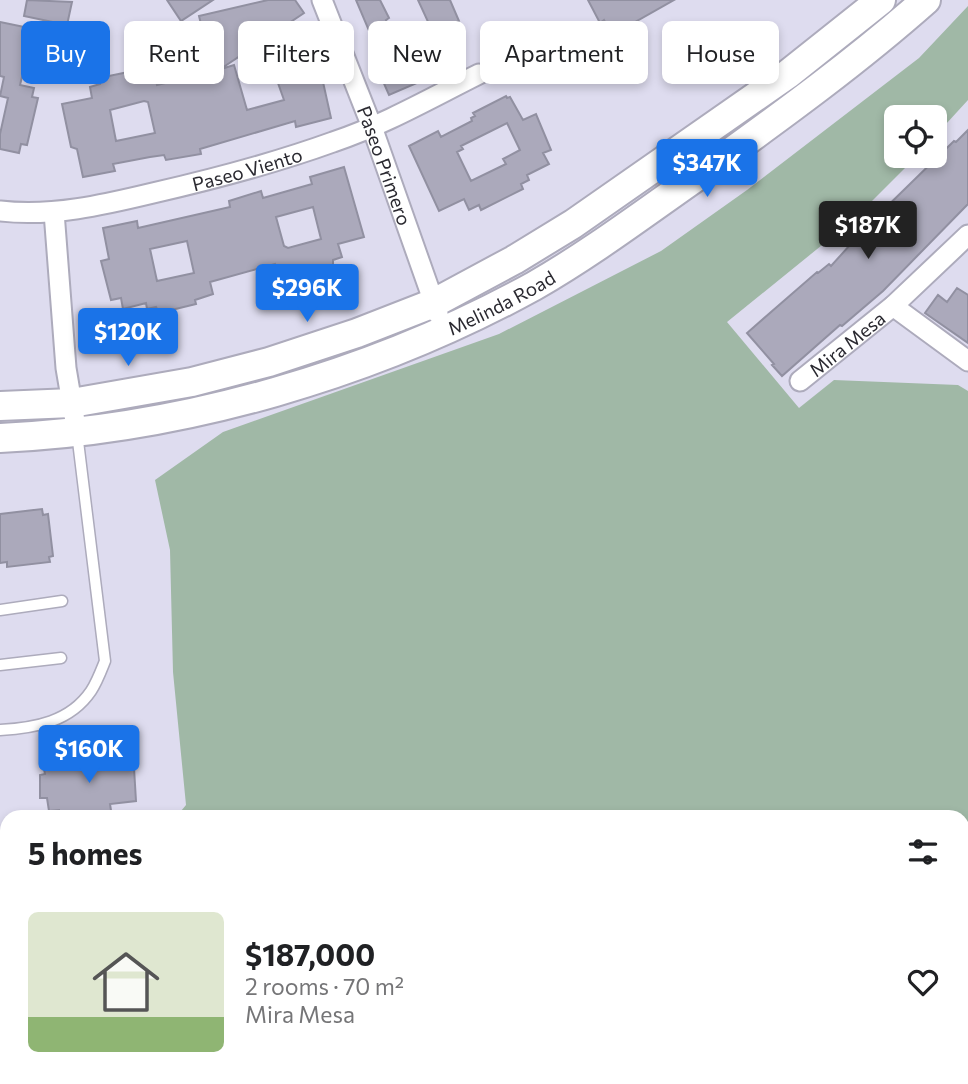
<!DOCTYPE html>
<meta charset="utf-8">
<style>
:root{--surface:#fff;--page:#f6f6f6;--text:#202124;--muted:#757577;--line:#e0e0e0;--accent:#1a73e8}
body{margin:0;font-family:Commissioner,sans-serif;background:var(--page);color:var(--text);height:100vh;display:flex;flex-direction:column;font-size:26px;white-space:nowrap}
*{box-sizing:border-box;margin:0}
p{font-size:23px;color:var(--muted)}
.icon{flex:none;width:38px;height:38px;fill:none;stroke:currentColor;stroke-width:2;stroke-linecap:round;stroke-linejoin:round}
.map{position:relative;flex:1;overflow:hidden}
.side{position:absolute;left:0px;top:810px;width:970px;height:275px;display:flex;flex-direction:column;background:var(--surface);border-radius:21px 21px 0 0;box-shadow:0 4px 10px #0003}
.side>*{flex:none}
.banner{position:absolute;left:21px;top:21px;width:928px;height:63px;display:flex;gap:14px}
.buttons{position:absolute;left:884px;top:105px;display:grid;gap:14px}
.buttons a{display:grid;place-items:center;width:63px;height:63px;border-radius:10px;background:var(--surface);box-shadow:0 4px 10px #0003;font-size:35px}
.price{position:absolute;translate:-50% -60px;padding:0 16px;border-radius:7px;background:var(--accent);color:#fff;font-size:23px;line-height:46px;filter:drop-shadow(0 2px 4px #0008)}
.price::after{content:'';position:absolute;left:50%;top:42px;width:21px;height:16px;margin-left:-10px;background:inherit;clip-path:polygon(0 0,100% 0,50% 100%)}
.price.on{background:#222;color:#fff}
ul{padding:0;list-style:none}
li{display:flex;align-items:center;gap:21px;height:175px;padding:0 28px}
li+li{border-top:2px solid var(--line)}
li span{display:grid;place-items:center;flex:none;width:196px;height:140px;border-radius:10px;color:#555}
li>.icon{margin-inline-start:auto}
span .icon{width:84px;height:84px;fill:#fffc;stroke-width:1}
li b{font-size:30px}
h2{display:flex;justify-content:space-between;align-items:center;height:84px;padding:0 28px;font-size:30px}
.tag{padding:0 24px;border-radius:10px;background:var(--surface);box-shadow:0 4px 10px #0003;font-size:24px;line-height:63px}
.tag.on{background:var(--accent);color:#fff}
.map>svg:first-child{display:block}
.green{fill:#a0b8a6}
.building{fill:#aba9bb;stroke:#9190a1;stroke-width:2;fill-rule:evenodd}
.lines{fill:none;stroke-linecap:round;stroke-linejoin:round}
.lane-casing{stroke:#adabbc;stroke-width:13}
.street-casing{stroke:#adabbc;stroke-width:23}
.secondary-casing{stroke:#adabbc;stroke-width:32}
.lane{stroke:#fff;stroke-width:10}
.street{stroke:#fff;stroke-width:19}
.secondary{stroke:#fff;stroke-width:28}
.labels{text-anchor:middle;dominant-baseline:central;stroke-width:5;stroke-linejoin:round;paint-order:stroke}
.street-label{font-size:19px;fill:#2a2930;stroke:#fff}
</style>
<div class="map">
<svg width="968" height="1084" viewBox="0 0 968 1084">
<rect width="100%" height="100%" fill="#dedcef"/>
<path class="green" d="M968,6V100L935,136L934,117H896V156H917L853,220L727,322L799,408L834,380L958,385L968,391V1084H0V1039L7,1021V1078H962V817H176L186,805L173,672L170,550L155,480L223,432L499,334L661,251L747,190L919,58Z"/>
<path class="building" d="M27,0L72,2L67,25L24,16Z
M167,0H213L181,21Z
M268,0H295L304,13L219,70L207,31L203,32L199,16Z
M356,0H380L389,18L386,20L407,62L433,50L425,32L429,31L428,27L430,26L418,0H450L459,21L454,23L458,32L448,36L461,64L389,95L375,63L380,61L374,48L376,47Z
M588,0H674L630,25L632,30L615,40L604,20L600,23Z
M0,22L34,29L20,85L34,88L32,97L38,98L27,145L21,144L19,153L0,149V134L8,98L0,96L4,77L0,76Z
M309,42L323,82L331,118L296,127L295,121L200,149L201,154L166,160L164,155L150,157L113,164L115,171L83,177L77,149L71,147L62,104L92,98L90,87L100,84L99,78L143,69L145,76L155,73L157,85L195,76L192,66L213,59L218,70L234,65L247,110L284,100L273,69L269,70L265,56ZM144,101L148,102L155,133L116,141L110,110Z
M506,96L507,98L510,97L523,120L536,114L551,150L543,153L549,164L527,175L529,180L521,184L523,189L481,210L479,205L469,210L464,199L439,211L409,146L438,131L441,137L472,121L471,118L475,116L473,113ZM507,123L520,150L503,159L506,164L471,181L457,152L463,149L461,146Z
M968,130V204L883,291L842,326L840,325L782,376L772,365L774,364L747,333L817,272L818,273L829,264L831,266L869,224L954,141L956,142Z
M344,167L364,237L338,244L342,257L333,260V266L289,276L286,272L278,275L275,264L210,282L213,294L195,300L196,304L159,313L156,307L147,309L146,303L123,309L121,298L111,300L101,261L109,259L103,228L137,221L138,228L230,207L229,201L261,191L263,198L312,184L310,177ZM313,207L321,239L288,248L284,246L276,217ZM187,241L194,273L157,281L150,249Z
M957,288L968,295V343L925,313L938,295L947,302Z
M42,509L43,515L48,514L53,556L49,557L50,562L7,567V562L0,563V514Z
M96,752V754L105,753L106,759L128,756L131,759L132,768H134L136,801L110,804L112,817H77V812L59,813V810L49,811L47,798H40V775L45,774L44,769L53,768V765L72,762L71,757L80,756V753Z"/>
<g class="lines">
<defs>
<path id="lane" d="M0,610L62,601
M0,665L61,658
M0,730C35,728 70,722 91,691C97,682 101,671 105,661L77,433
M0,856L7,860"/>
<g id="street">
<path id="s1" d="M322,0L372,127L438,314"/>
<path id="s2" d="M0,211C52,217 103,205 153,193C214,179 275,163 333,142C384,125 431,98 479,74"/>
<path d="M54,212L66,368L77,433"/>
<path d="M893,306L968,361"/>
<path id="s3" d="M800,381L893,306L968,235"/>
</g>
<g id="secondary">
<path d="M0,406L72,403L192,382L269,362L357,333L434,303L514,260L573,224L788,74L881,0"/>
<path id="s4" d="M0,438C182,430 374,374 534,286C595,251 651,208 709,168C784,114 857,61 926,0"/>
</g>
</defs>
<use href="#lane" class="lane-casing"/>
<use href="#street" class="street-casing"/>
<use href="#secondary" class="secondary-casing"/>
<use href="#lane" class="lane"/>
<use href="#street" class="street"/>
<use href="#secondary" class="secondary"/>
</g>
<g class="labels">
<g class="street-label">
<text stroke="none"><textPath href="#s1" startOffset="177">Paseo Primero</textPath></text>
<text stroke="none"><textPath href="#s2" startOffset="252">Paseo Viento</textPath></text>
<text stroke="none"><textPath href="#s4" startOffset="523">Melinda Road</textPath></text>
<text stroke="none"><textPath href="#s3" startOffset="60">Mira Mesa</textPath></text>
</g>
</g>
</svg>
<div class="buttons">
<a><svg class="icon" aria-label="locate" viewBox="0 0 24 24"><circle cx="12" cy="12" r="6"/><path d="M12 2v4M12 18v4M2 12h4M18 12h4"/></svg></a>
</div>
<b class="price" style="left:707px;top:199px">$347K</b>
<b class="price on" style="left:868px;top:261px">$187K</b>
<b class="price" style="left:307px;top:324px">$296K</b>
<b class="price" style="left:128px;top:368px">$120K</b>
<b class="price" style="left:89px;top:785px">$160K</b>
<div class="banner">
<a class="tag on">Buy</a>
<a class="tag">Rent</a>
<a class="tag">Filters</a>
<a class="tag">New</a>
<a class="tag">Apartment</a>
<a class="tag">House</a>
</div>
<section class="side">
<h2>5 homes<svg class="icon" aria-label="filters" viewBox="0 0 24 24"><path d="M4 7h16M4 17h16"/><circle cx="9" cy="7" r="2"/><circle cx="15" cy="17" r="2"/></svg></h2>
<ul>
<li><span style="background:linear-gradient(#dfe7d0 75%,#8fb573 0)"><svg class="icon" aria-label="home" viewBox="0 0 24 24"><path d="M3 11l9-7 9 7M6 9v11h12V9"/></svg></span><div><b>$187,000</b><p>2 rooms · 70 m²</p><p>Mira Mesa</p></div><svg class="icon" aria-label="heart" viewBox="0 0 24 24"><path d="M12 20l-8-8c-3-5 5-10 8-4 3-6 11-1 8 4z"/></svg></li>
</ul>
</section>
</div>
